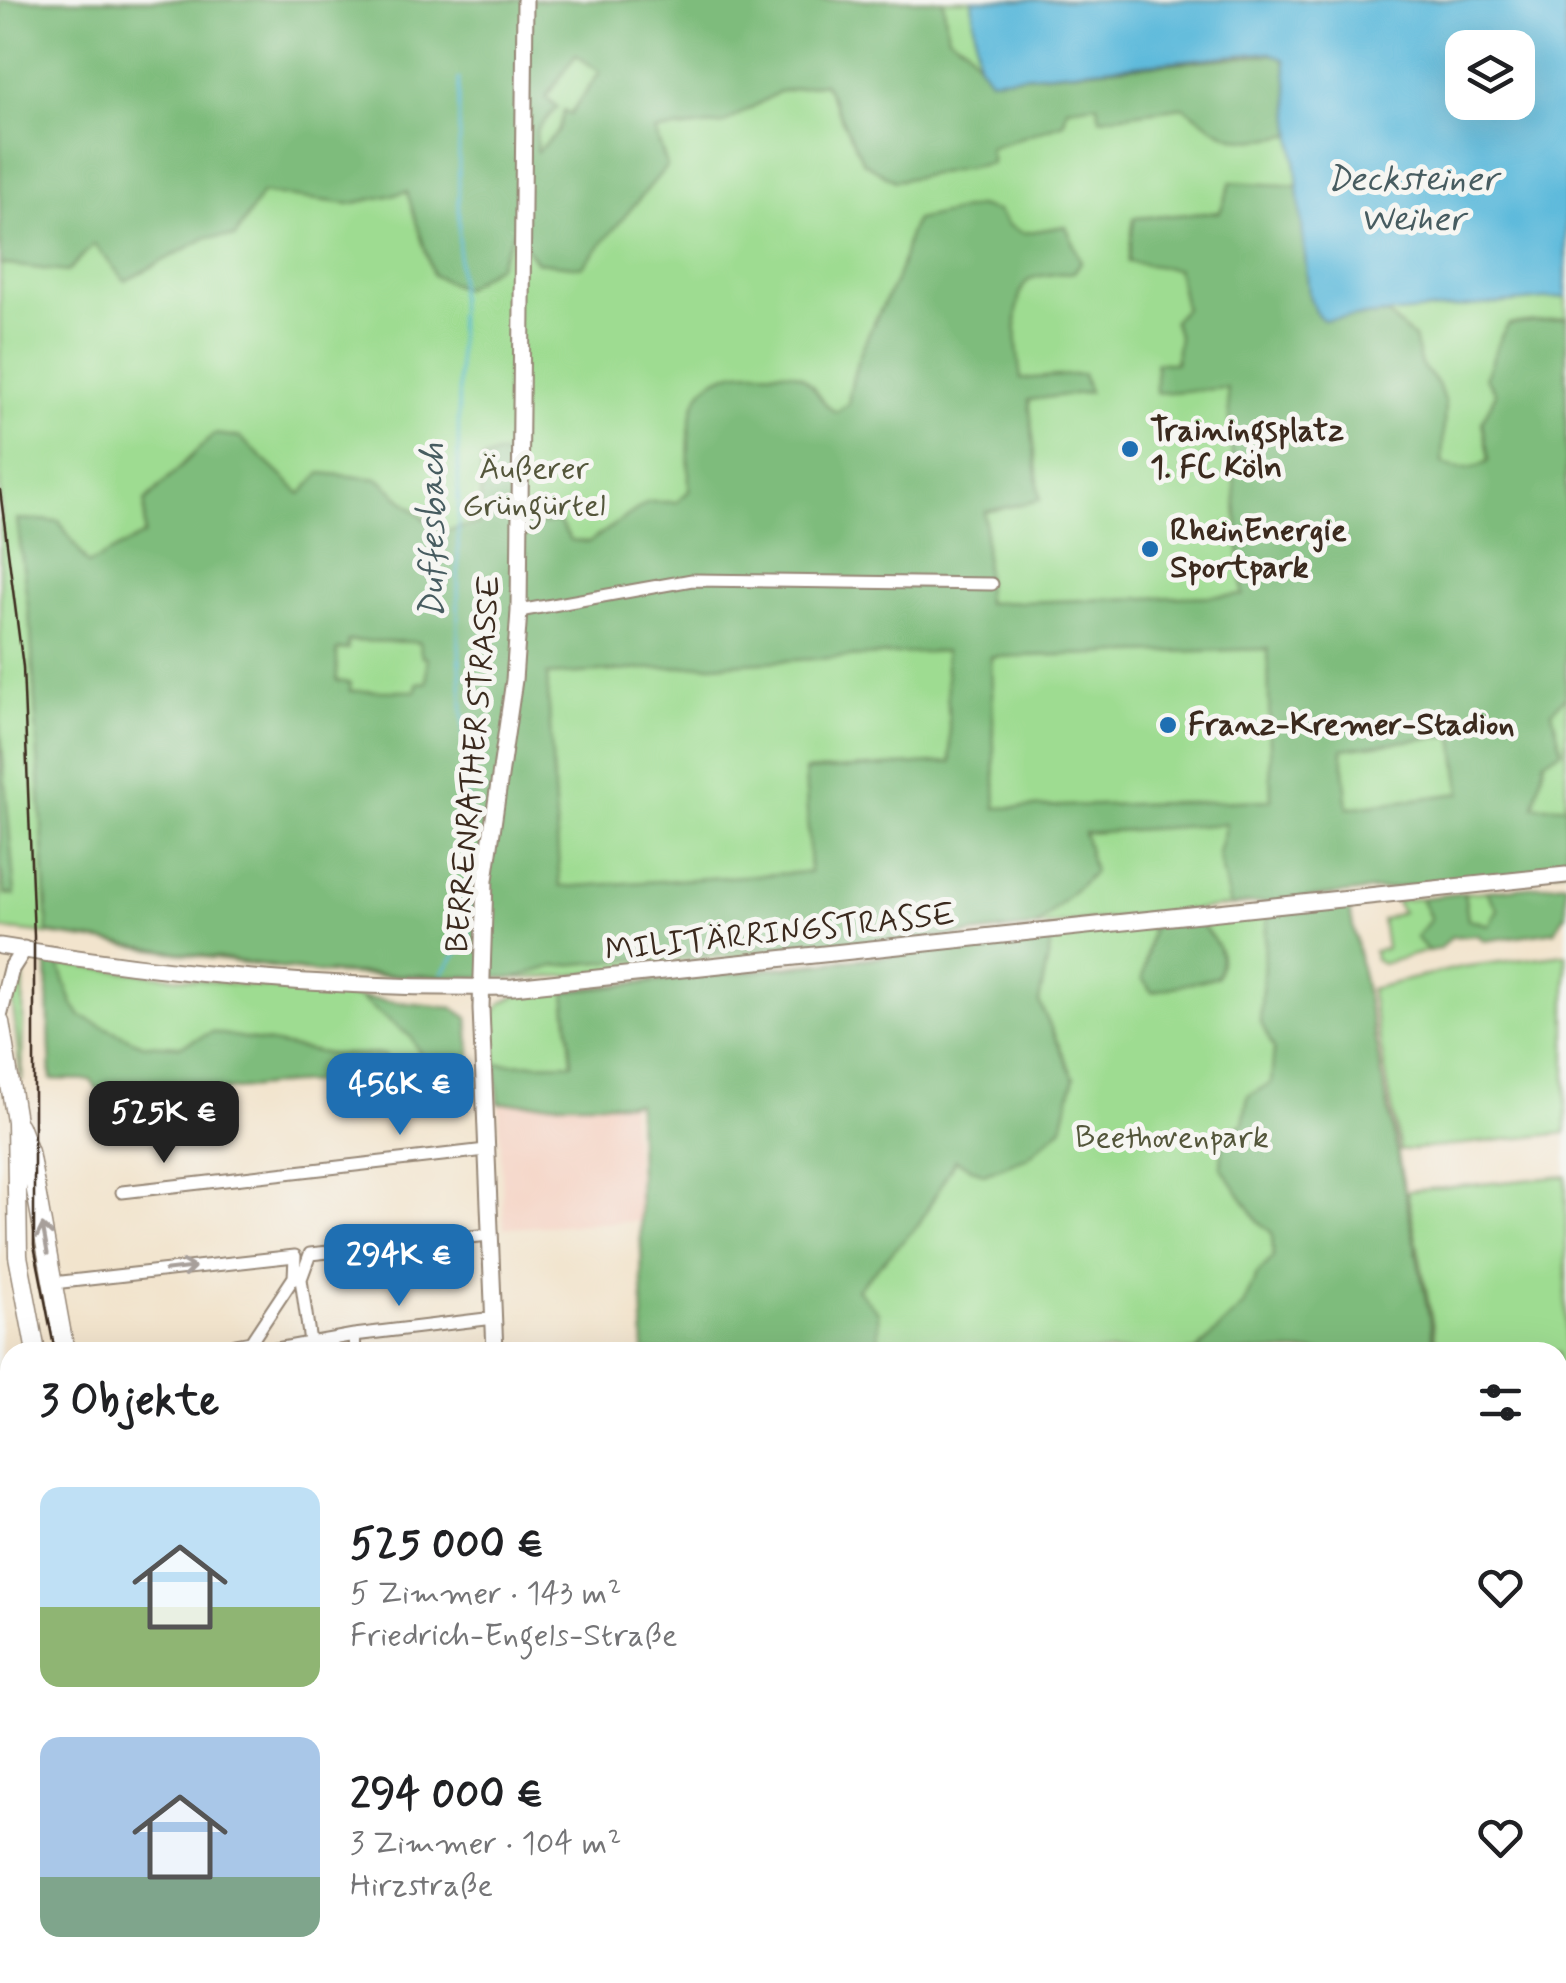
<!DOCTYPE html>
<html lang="de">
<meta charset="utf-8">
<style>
:root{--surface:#fff;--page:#f2f2f2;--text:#202124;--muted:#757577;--accent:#1f6fb2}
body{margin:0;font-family:Mynerve,sans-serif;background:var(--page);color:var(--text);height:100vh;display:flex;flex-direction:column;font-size:38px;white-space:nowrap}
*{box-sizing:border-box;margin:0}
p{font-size:32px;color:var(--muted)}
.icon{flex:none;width:55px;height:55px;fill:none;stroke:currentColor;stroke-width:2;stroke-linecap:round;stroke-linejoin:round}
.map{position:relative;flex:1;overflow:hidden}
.panel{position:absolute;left:0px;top:1342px;width:1568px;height:642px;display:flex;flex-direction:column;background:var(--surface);border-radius:30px 30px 0 0;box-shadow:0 10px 40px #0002}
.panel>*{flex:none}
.controls{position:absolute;left:1445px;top:30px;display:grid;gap:20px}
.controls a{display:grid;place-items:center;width:90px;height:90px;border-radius:20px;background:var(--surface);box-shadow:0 10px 40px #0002;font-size:50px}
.price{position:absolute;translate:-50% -85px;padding:0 22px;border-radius:20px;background:var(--accent);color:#fff;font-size:32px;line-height:65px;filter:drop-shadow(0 2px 5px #0008)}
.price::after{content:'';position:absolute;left:50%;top:60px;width:30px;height:22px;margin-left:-15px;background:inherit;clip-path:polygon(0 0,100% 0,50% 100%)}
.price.on{background:#222;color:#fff}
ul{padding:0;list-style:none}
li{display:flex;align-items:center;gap:30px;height:250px;padding:0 40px}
li span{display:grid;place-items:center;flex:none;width:280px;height:200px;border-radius:20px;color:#555}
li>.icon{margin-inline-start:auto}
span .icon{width:120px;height:120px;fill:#fffc;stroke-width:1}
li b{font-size:42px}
h2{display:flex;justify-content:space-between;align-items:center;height:120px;padding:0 40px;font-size:42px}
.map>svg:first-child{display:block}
.built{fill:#f5d2c2}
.green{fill:#9edc91;stroke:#6c8358;stroke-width:2.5;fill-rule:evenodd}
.forest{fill:#7ebc7b;stroke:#5c734c;stroke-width:2.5;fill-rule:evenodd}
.water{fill:#5dbadb;stroke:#4c727c;stroke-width:2.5;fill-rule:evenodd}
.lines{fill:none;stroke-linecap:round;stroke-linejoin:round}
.stream{stroke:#5dbadb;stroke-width:2.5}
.street-casing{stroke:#968776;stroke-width:15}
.secondary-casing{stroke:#968776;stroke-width:19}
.primary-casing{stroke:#968776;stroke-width:21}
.street{stroke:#fff;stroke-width:11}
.secondary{stroke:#fff;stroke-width:15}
.primary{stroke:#fff;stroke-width:18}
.tram{stroke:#3b2a1e;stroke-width:2.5}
.oneway{stroke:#a79f9a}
.poi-dot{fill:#1f6fb2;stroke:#f6f6f2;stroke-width:4}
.labels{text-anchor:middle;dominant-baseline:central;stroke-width:10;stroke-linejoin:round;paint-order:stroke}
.poi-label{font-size:32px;font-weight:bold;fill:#3b2a1e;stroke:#f6f6f2;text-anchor:start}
.park-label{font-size:32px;fill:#54563b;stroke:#f6f6f2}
.street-label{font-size:32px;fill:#3b2a1e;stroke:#f6f6f2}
.water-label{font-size:35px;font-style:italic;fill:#475c60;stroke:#f6f6f2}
</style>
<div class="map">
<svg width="1566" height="1983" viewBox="0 0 1566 1983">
<rect width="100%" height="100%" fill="#f6f6f2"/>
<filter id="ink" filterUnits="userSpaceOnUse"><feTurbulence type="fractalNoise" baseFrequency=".01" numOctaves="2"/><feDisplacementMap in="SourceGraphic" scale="20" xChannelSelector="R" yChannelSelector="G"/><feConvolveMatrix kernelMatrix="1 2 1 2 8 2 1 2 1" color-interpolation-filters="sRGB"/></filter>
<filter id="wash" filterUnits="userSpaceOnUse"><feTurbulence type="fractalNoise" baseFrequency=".0048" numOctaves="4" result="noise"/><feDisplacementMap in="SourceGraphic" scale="40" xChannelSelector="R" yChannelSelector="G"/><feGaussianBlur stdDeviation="2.25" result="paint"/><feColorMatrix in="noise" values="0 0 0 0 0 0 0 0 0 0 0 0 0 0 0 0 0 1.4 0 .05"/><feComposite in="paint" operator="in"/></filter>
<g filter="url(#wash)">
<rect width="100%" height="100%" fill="#f2e4cd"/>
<path class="built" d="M499,1103H630L640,1221L504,1228Z"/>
<path class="green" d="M0,0H1566V869L760,957C675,953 594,980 509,978C444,977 376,978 311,972C207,961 104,938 0,929ZM1462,48H1518V102H1462Z
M1486,891L1498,909L1490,925L1468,919L1464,893Z
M1421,898L1431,920L1417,937L1428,951L1382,964L1375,960L1374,951L1386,949L1382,920L1402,912L1395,901Z
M1349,906L1436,1352H644L637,1103H499L492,1019L500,1004L518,995Z
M1566,954V1133L1400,1151L1370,989L1461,967Z
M47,963L453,1008L468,1018L472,1078L292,1083L106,1103L91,1080L51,1079Z
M24,964L22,1080H21L12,996L13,983Z
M1566,1176V1379L1558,1380V1352H1438L1407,1191Z
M10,1687V1975H146L147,1983H0V1692Z
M789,1975H1093V1983H796Z
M1248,1975H1359V1983H1248Z"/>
<path class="forest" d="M0,0H943L948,36L966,46L990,79L1278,54C1297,69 1293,111 1294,134C1235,146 1230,139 1183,107L1100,118L1097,104L1067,108L1064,123L989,148L992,163L895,181L863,162L824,83L779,92L723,124L655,131L667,166L582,267L537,262L514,232L498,265L463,289L433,275L407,192L349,204L262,193L235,237H208L125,281L94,244L67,272L0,264ZM576,55L600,72L570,115L564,111L558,132L537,151L536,131L557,107L546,97Z
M1231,182L1299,186L1309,295L1324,320L1387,314L1414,338L1421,365L1438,384L1445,404L1442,463C1455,470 1478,470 1489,460L1482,422L1496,393L1485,377C1497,356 1492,346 1509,324L1566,318V696L1552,711L1562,751L1545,760L1534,806H1566V869L1230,906L1218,853L1226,824L1084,833L1094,872L1036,927L827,949L812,944L555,966L514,978L313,972L48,933L31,632L17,519L59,521L88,564L144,535L145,501L214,434L240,437L301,494L321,473L379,479L439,532L479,524L482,460L497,454L511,456V515L519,528L558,521L571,540L589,542L648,502H677L689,491C689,431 678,368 758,371C771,372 793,369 804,378C817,387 820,404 836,412L848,404C856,345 876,324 899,272C906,255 905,236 916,220L978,206L997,211L1008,225L1023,233L1066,226L1081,262L1074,272C1061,274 1045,274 1033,278C1008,287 1018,358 1021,379L1083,374L1089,392L1029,400L1040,500L985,512L986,603L1243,595L1227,388L1156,393V363H1175L1179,337L1173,321L1185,308L1177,269L1128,262L1134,218L1220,212ZM348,641L419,642L422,657L427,658V682L417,683L416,691H350V683L337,681V650L348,649ZM1268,649L1271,800L996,808L991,657ZM945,651L951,762L805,771L810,872L560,887L547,675ZM1454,735L1461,793L1348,808L1342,749Z
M0,723L15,895L5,894L0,868Z
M1566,883V914L1555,931L1484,941L1478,935L1451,937L1440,949L1428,951L1416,937L1431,919L1421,898L1464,893L1468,919L1489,925L1498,909L1486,891Z
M1349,906L1436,1352H1195L1243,1306L1257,1274L1273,1258L1272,1233L1258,1221L1221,1167L1223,1137L1243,1123L1248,1096L1271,1083L1274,1049L1260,1021L1267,914Z
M1199,922C1215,940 1228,952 1217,977L1152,992L1142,979L1152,926Z
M1052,938L1039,1002L1074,1078L1062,1127L1028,1157L984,1174L955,1160L919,1224L857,1289L878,1312L879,1352H644L637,1103H499L494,1064L572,1063L565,992Z
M47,963L59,964L72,1003L81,1016L141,1044L181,1046L212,1032L329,1054L384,1055L393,1067L412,1069L420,1054L411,1037L359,998L453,1008L468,1018L472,1078L292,1083L106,1103L91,1080L51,1079Z
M10,1687V1773L0,1768V1692Z
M1370,1975H1506L1505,1983H1369Z"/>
<path class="water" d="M972,0H1566V297L1323,320L1315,312L1309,295L1285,60L1269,52L990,79L978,63ZM1462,48H1518V102H1462Z"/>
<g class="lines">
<path class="stream" d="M442,974L469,936L467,786L458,629L459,79"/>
</g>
</g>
<g filter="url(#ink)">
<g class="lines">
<defs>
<path id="street" d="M519,611L692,580L992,584
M122,1192L486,1150
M53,1283L295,1256L294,1277L251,1342L198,1352
M354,1335L355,1352
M310,1342L301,1279L310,1254L489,1235
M260,1352L354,1335L494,1318
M1558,1473L1566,1472
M1558,1597H1566
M0,1602L10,1603
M0,1680L10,1676
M1558,1708H1566
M1558,1806H1566
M436,1975L438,1983
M317,1978L342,1975
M1514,1983V1975"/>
<path id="secondary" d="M0,946C171,975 340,990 513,987L1566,875
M0,1013L11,969L24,949
M495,1352L481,1008L485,880L514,680L519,611L525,0
M576,1975L577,1983"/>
<path id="primary" d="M0,1022L16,1121L18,1256L36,1352
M19,1126L29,1152L65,1352
M158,1975L159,1983
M187,1975L188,1983"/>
</defs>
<use href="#street" class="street-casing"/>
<use href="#secondary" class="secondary-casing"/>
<use href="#primary" class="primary-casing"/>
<use href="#street" class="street"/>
<use href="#secondary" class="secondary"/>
<use href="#primary" class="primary"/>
<path class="tram" d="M0,490L23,667L34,936V1245L55,1352
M177,1975L178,1983"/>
</g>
<defs><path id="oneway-shaft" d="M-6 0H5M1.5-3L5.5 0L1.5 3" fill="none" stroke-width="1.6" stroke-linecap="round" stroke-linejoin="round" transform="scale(2.5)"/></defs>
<g class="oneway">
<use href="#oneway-shaft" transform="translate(45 1239) rotate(-100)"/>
<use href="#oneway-shaft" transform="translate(180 1269) rotate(-7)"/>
</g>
</g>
<g class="poi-dot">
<circle cx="1130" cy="449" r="10"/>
<circle cx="1150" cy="549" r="10"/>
<circle cx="1168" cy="725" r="10"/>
</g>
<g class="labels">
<g class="poi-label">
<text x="1150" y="431">Trainingsplatz<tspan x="1150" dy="37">1. FC Köln</tspan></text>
<text x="1170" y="531">RheinEnergie<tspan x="1170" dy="37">Sportpark</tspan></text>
<text x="1188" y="725">Franz-Kremer-Stadion</text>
</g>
<g class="park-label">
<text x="534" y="469">Äußerer<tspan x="534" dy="37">Grüngürtel</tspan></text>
<text x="1172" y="1138">Beethovenpark</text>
</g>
<g class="street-label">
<text transform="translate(474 764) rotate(-85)">BERRENRATHER STRASSE</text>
<text transform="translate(780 933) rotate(-6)">MILITÄRRINGSTRASSE</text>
</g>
<g class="water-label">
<text x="1412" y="180">Decksteiner<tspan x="1412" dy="40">Weiher</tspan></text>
<text transform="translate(433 531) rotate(-90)">Duffesbach</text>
</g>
</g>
</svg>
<div class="controls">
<a><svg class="icon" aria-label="layers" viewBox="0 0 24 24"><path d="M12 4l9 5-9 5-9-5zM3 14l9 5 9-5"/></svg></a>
</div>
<b class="price" style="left:400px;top:1138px">456K €</b>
<b class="price on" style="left:164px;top:1166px">525K €</b>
<b class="price" style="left:399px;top:1309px">294K €</b>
<section class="panel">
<h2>3 Objekte<svg class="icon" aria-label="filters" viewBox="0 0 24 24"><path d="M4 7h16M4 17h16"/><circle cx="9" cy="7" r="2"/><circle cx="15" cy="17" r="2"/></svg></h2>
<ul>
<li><span style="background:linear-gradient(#bfe0f5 60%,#8fb573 0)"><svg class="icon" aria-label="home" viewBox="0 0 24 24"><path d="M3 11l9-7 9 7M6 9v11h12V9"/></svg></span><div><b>525 000 €</b><p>5 Zimmer · 143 m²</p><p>Friedrich-Engels-Straße</p></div><svg class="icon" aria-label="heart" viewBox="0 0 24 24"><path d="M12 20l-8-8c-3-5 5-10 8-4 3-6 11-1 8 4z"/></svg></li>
<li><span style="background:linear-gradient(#a9c7e8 70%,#7fa58c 0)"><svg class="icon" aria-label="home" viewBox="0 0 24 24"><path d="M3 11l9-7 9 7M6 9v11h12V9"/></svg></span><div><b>294 000 €</b><p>3 Zimmer · 104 m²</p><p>Hirzstraße</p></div><svg class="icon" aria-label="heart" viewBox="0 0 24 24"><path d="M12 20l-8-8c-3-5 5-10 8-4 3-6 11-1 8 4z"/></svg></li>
</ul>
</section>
</div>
